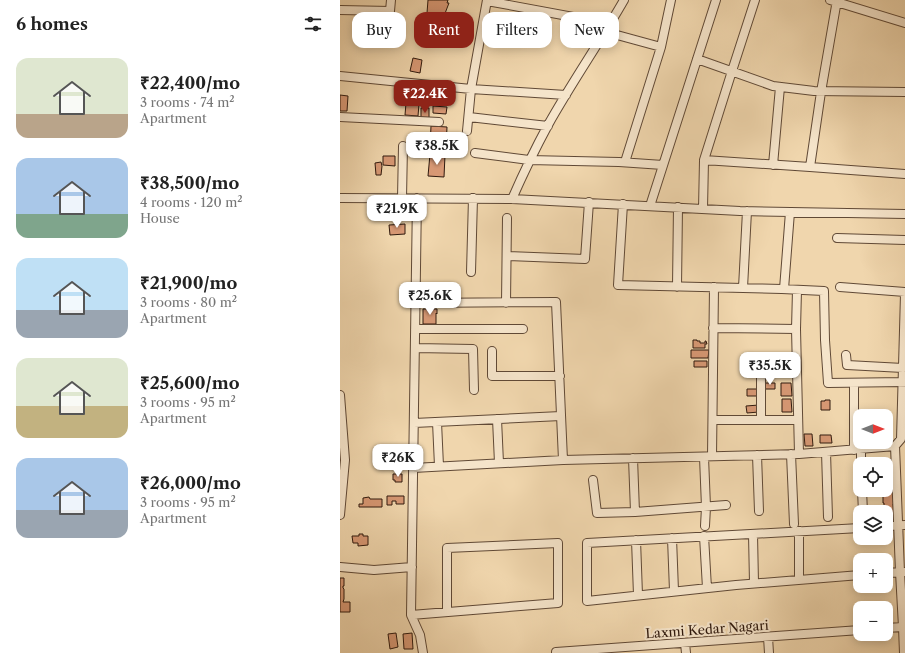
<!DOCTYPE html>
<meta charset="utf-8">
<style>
:root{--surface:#fff;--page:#f6f6f6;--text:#222;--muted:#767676;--accent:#8f2418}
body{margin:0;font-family:"Libre Caslon Text",serif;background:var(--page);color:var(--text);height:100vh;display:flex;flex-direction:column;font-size:15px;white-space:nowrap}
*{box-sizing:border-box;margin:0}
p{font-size:13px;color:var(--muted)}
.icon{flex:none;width:22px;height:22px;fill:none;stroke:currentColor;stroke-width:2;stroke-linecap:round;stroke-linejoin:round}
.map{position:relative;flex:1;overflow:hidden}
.sheet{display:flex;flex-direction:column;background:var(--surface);width:340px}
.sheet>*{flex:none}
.banner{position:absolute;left:12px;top:12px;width:380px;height:36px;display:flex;gap:8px}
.needle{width:26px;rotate:90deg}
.controls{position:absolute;left:513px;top:409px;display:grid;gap:8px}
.controls a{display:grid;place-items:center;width:40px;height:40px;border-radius:8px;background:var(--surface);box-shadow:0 2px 10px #0003;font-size:20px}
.price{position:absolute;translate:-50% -34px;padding:0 9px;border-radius:8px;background:#fff;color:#222;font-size:13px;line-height:26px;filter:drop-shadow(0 1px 2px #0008)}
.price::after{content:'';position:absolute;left:50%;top:24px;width:12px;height:9px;margin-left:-6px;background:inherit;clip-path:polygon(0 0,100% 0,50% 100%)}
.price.selected{background:var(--accent);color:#fff}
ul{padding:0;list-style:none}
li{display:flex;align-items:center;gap:12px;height:100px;padding:0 16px}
li span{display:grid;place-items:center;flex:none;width:112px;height:80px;border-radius:12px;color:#555}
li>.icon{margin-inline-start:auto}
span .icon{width:48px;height:48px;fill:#fffc;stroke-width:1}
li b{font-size:17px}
h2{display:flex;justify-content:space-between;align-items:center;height:48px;padding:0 16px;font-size:17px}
.chip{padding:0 14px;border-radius:12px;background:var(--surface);box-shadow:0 2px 10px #0003;font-size:14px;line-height:36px}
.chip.selected{background:var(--accent);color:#fff}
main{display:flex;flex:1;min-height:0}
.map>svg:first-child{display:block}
.building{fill:#d79874;stroke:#301a0e}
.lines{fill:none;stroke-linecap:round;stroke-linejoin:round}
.minor-casing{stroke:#604936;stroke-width:10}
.minor{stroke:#f5e4ca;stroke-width:8}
.labels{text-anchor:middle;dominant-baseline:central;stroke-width:4;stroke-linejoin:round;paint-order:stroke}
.street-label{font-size:13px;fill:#301a0e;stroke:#f5e4ca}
</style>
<main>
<section class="sheet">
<h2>6 homes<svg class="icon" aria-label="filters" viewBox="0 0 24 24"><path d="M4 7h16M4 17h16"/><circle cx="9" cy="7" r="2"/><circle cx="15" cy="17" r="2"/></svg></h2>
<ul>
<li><span style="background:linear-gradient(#dfe7d0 70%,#b9a48a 0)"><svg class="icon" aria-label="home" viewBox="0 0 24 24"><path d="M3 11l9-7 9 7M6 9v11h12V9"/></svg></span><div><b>₹22,400/mo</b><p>3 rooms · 74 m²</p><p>Apartment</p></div></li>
<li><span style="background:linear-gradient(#a9c7e8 70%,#7fa58c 0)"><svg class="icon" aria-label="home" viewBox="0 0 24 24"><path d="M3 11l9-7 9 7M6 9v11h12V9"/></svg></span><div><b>₹38,500/mo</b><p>4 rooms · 120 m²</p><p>House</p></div></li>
<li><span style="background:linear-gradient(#bfe0f5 65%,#9aa5b1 0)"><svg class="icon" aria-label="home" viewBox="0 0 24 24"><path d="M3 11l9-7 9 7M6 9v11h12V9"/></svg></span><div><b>₹21,900/mo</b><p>3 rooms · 80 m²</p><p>Apartment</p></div></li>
<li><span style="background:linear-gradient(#dfe7d0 60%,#c2b280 0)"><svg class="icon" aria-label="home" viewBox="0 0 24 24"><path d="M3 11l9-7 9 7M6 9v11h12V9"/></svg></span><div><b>₹25,600/mo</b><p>3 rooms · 95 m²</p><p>Apartment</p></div></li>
<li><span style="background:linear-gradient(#a9c7e8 65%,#9aa5b1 0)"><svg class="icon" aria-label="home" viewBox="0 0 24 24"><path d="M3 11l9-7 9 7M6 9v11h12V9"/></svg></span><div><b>₹26,000/mo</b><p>3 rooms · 95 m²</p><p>Apartment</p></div></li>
</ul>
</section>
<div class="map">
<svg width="565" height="653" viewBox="0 0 565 653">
<rect width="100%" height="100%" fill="#f0d6ad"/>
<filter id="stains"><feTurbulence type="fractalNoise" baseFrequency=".005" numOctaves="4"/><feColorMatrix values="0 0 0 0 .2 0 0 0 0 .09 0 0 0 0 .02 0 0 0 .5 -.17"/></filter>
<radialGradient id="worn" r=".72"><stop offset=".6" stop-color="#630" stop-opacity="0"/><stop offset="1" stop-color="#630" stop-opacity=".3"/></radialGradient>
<path class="building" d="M88,0H108L107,3H109L104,16L99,15V17L94,16V14L87,13Z
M73,58L82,60L80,73L70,71Z
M0,95L8,96L7,111H0Z
M66,103L79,104L78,116L65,115Z
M93,106L107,107L106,114L93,113Z
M81,108H89V121H81Z
M91,126L107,127L106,149L90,148Z
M90,154L105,155L104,177L88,176Z
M43,156H55V166L43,165Z
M41,162L42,166L41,175H36L35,163Z
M65,224V234L50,235L49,225Z
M83,309H97V314L96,313V324H83Z
M353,340H357V341H360V343H365V341H366L367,344H365V348H353Z
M351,350H369L368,358H351Z
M354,361H367V367H354Z
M425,383H435V389H425Z
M441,383H451L452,396H441Z
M407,389H417V396H407Z
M442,399H451L452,412H442Z
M485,400H490V410H481V401H485Z
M419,405V412L407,413L406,406Z
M464,434H472L473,446H465Z
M480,435H491L492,443H480Z
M53,474H62V482H55V480H53Z
M551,488H555V504H553L554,512L556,514L547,513V511H544V503H543V493H546V489H550Z
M47,496H64V504H56V501H52V505H47Z
M29,497L30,499H42V507H19V504H23V498Z
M19,534H23V536H28V545L18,546V543H13L12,536H19Z
M0,578H4V586H3V588L4,589V599L3,602H10V612H0Z
M56,633L58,647L50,649L48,634Z
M72,633L73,649H64L63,634Z"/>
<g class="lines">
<defs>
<path id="minor" d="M147,0L131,89L226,95
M415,0L392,71L364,160L470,167
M490,0L565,23
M497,0L481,92L470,167L565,174
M147,1L271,24
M0,10L50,11L51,0
M266,32L321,47
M357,59L433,86L474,91L565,92
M0,76L131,89L127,131
M0,117L99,122
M129,117L208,126
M135,153L189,160L279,162L323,165
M285,162L321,47L331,0
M433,165L440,87
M0,198L172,199L400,211L565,214
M62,198L63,146
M77,198L71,615L80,635L83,653
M172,199C183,174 195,149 208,125C232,82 260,42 284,0
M283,204L278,285L442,289L484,291L485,340L488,383L565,382
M310,206L376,0
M363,209L364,160
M497,238L565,240
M167,256L245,259L249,202
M131,272L133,198
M337,287L338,207
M500,287L565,292
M403,288L407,211
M444,289L450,212
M457,290L456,329L459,454L555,446
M565,294L561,439L555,446L560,572H565
M75,303L216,302L223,460
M166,303L167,218
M373,328L456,329
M75,329H183
M75,348L133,349L134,390
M152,351V376H220
M506,355L507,365L563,368
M421,376V420
M514,383V450
M0,395L5,460L0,515
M157,419L159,463
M373,420H458
M97,422L99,466
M74,423L221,416
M521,449V464
M486,452L488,517
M451,454L454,524
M417,455L419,511
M372,456L374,287
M364,457L366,507L365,526
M293,458L295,512
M73,468L223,460L459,454
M253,480L257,513L295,512L386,505
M522,490L523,512
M546,526L565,525
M520,528L247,543V601L396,585L520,575
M459,531V580
M413,534L414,583
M364,536L367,588
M332,538L334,591
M296,540L298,595
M0,567L34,570L72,567
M546,573L560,572L563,627L546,628
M71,615L218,603V543L107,548V612
M428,637L429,653
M345,643L346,653
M216,653V652L520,630
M564,653L563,627H565"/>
</defs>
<use href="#minor" class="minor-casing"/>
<use href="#minor" class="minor"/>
</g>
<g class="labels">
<g class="street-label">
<text transform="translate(367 629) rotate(-4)">Laxmi Kedar Nagari</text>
</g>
</g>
<rect width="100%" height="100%" filter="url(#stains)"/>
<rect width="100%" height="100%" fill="url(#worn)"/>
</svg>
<div class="controls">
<a><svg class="needle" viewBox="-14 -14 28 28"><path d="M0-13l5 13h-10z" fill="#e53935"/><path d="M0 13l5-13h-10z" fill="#767676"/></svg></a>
<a><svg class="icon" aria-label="locate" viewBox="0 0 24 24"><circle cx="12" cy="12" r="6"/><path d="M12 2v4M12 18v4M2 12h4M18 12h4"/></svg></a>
<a><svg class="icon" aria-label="layers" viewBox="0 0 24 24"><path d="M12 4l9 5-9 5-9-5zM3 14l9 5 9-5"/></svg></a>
<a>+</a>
<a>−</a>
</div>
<b class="price selected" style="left:85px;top:114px">₹22.4K</b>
<b class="price" style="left:97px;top:166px">₹38.5K</b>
<b class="price" style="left:57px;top:229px">₹21.9K</b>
<b class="price" style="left:90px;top:316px">₹25.6K</b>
<b class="price" style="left:430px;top:386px">₹35.5K</b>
<b class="price" style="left:58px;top:478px">₹26K</b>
<div class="banner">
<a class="chip">Buy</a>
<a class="chip selected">Rent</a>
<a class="chip">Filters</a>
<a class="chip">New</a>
</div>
</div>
</main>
